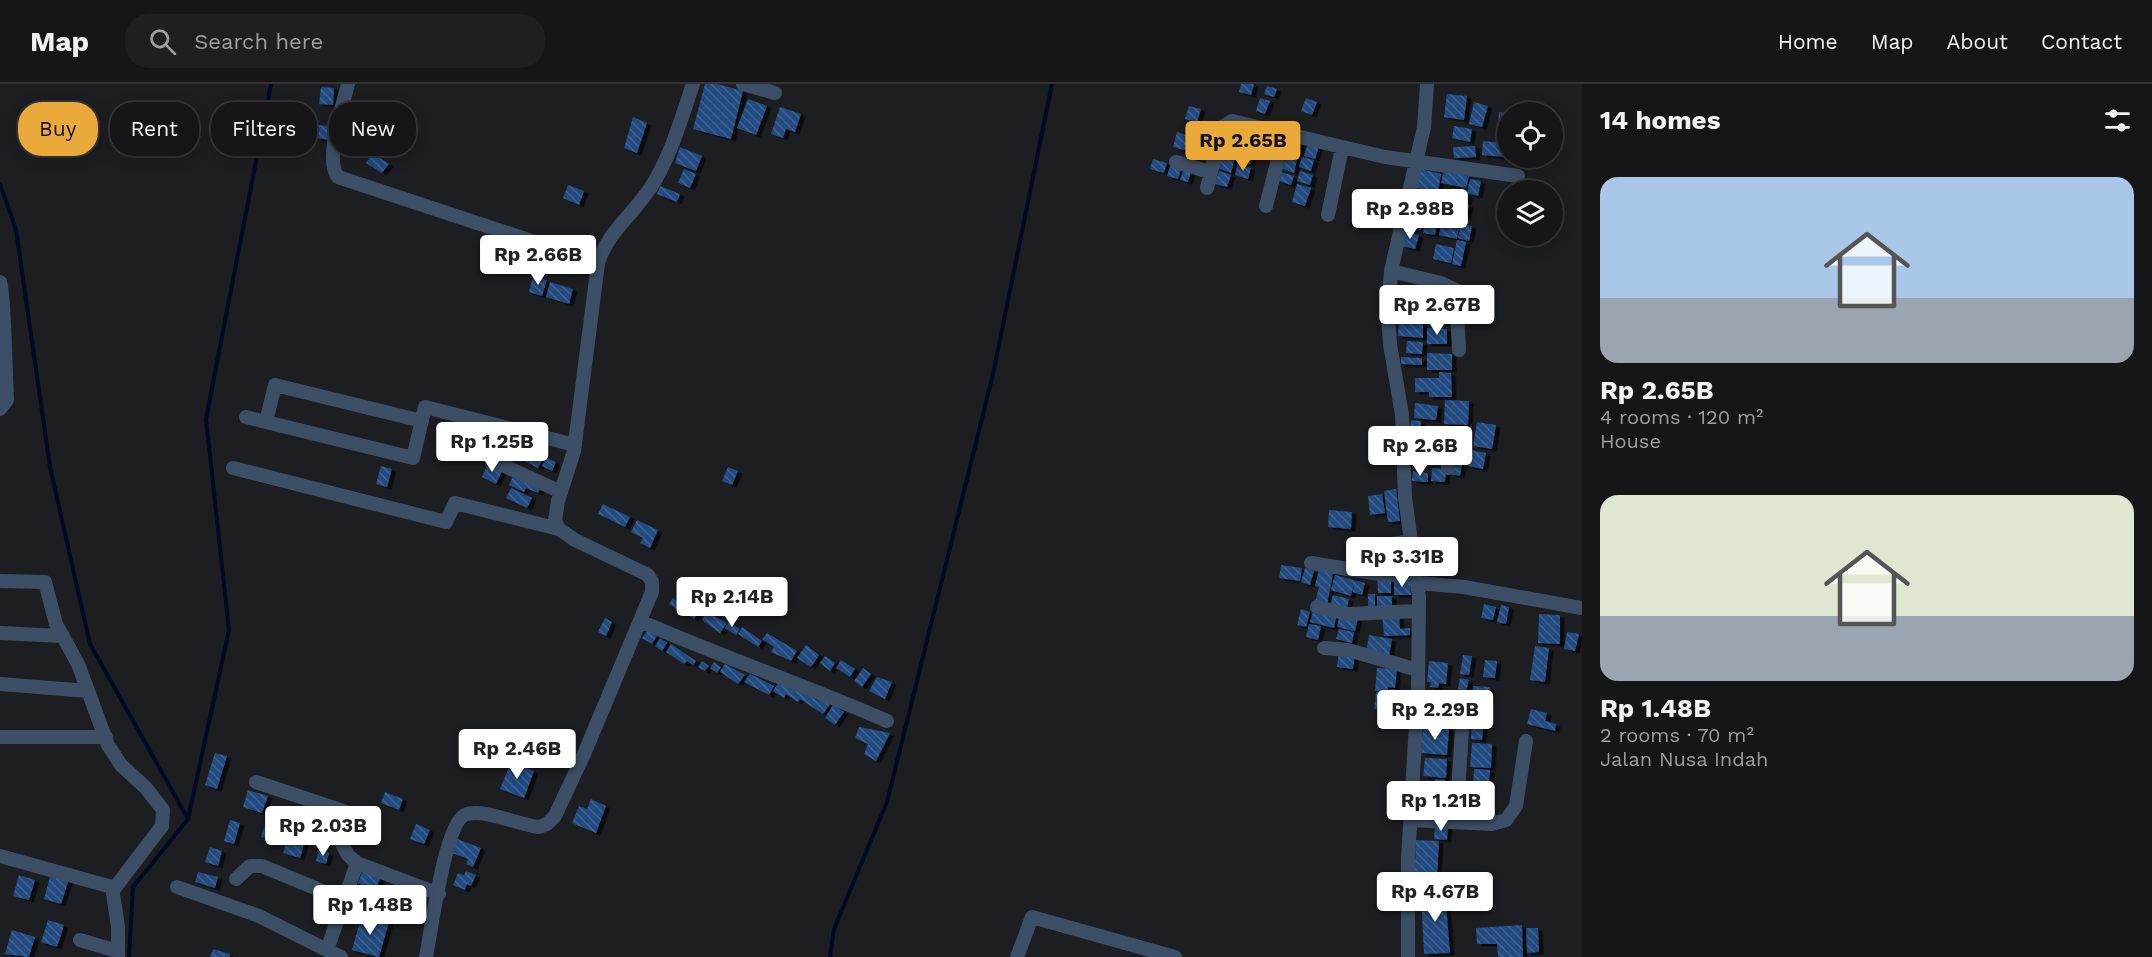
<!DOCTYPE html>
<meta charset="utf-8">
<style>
:root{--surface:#161619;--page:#1f1f22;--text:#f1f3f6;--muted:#9e9fa2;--line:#353538;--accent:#eba939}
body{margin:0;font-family:"Work Sans",sans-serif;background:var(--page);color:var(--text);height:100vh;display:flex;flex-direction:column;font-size:22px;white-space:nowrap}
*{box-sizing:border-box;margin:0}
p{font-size:20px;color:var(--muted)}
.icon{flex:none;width:33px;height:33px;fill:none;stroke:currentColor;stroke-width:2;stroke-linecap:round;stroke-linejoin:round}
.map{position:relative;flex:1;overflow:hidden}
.sheet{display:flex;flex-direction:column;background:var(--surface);width:570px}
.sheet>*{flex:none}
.hud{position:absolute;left:18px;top:18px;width:570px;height:54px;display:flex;gap:12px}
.buttons{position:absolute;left:1497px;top:18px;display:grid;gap:12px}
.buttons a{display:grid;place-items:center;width:66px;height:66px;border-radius:50%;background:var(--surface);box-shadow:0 3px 15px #0003,0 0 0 2px var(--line);font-size:30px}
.price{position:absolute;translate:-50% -51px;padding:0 14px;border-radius:6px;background:#fff;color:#222;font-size:20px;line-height:39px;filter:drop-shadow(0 2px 3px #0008)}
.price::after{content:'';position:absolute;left:50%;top:36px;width:18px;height:14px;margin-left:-9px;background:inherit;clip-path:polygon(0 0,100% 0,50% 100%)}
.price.selected{background:var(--accent);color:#111}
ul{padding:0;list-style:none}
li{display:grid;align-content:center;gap:12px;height:318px;padding:0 18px}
li span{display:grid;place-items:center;height:186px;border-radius:18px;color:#555}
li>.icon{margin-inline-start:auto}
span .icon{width:108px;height:108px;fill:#fffc;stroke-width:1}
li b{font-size:26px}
h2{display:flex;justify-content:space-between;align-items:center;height:72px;padding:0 18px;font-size:26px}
.pill{padding:0 21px;border-radius:24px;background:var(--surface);box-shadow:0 3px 15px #0003,0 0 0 2px var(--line);font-size:21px;line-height:54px}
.pill.selected{background:var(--accent);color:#111}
header{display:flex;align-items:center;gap:36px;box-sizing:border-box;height:84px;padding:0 30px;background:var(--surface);border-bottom:2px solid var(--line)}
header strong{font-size:28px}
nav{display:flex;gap:33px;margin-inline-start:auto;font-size:21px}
.search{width:420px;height:54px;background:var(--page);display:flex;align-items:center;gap:15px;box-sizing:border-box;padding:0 21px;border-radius:24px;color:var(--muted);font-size:22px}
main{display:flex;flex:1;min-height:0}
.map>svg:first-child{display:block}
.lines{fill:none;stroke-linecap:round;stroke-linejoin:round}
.stream{stroke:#000a25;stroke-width:4}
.building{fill:url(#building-back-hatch);filter:url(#shadow)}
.minor{stroke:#3d4f67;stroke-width:14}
</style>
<header>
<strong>Map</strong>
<div class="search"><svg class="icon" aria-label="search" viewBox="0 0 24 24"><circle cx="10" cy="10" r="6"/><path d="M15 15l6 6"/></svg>Search here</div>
<nav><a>Home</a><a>Map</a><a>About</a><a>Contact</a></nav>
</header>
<main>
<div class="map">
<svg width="1582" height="873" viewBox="0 0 1582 873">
<defs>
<pattern id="building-back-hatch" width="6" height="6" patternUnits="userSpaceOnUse" patternTransform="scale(1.5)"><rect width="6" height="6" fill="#224b82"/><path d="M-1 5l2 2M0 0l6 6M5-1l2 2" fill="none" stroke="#426493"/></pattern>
<filter id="shadow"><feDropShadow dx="4.5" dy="2.5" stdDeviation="0" flood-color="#0009"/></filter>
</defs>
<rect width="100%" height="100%" fill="#1d1e21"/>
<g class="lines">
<path class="stream" d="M0,100L16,146L50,383L90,560L188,735
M129,873L133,803L188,735L229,546L206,335L271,0
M830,873L834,845L887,718L993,290L1052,0"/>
</g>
<path class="building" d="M705,0H717L743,7L731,55L693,45Z
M1241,0H1254L1251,11L1239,8Z
M1267,2L1277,5L1274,13L1264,10Z
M321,3L334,4L333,21L319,20Z
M1447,10L1467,12L1464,36L1444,33Z
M1260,14L1270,17L1265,30L1256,27Z
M1306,14L1317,18L1312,31L1301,27Z
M748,15L767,22L756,51L737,44Z
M1474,18L1488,22L1482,43L1469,40Z
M1189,22L1201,25L1197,38L1185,35Z
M780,23L801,30L795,48L786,45L783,54L771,50Z
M1499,28L1508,29V40L1498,39Z
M633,33L647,39L637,69L624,64Z
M318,41L331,42V56L317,54Z
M1251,42L1258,45L1255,55L1263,54L1260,62L1266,64L1264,70L1241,63Z
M1454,42L1472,45L1470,58L1452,54Z
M1228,46L1239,49L1233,68L1223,64Z
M1177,48L1189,52L1185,66L1173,63Z
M1290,50L1302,54L1294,89L1283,85Z
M1309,56L1320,59L1315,75L1304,72Z
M1483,57L1505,59L1504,73L1482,71Z
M1475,62L1476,73L1454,74L1453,63Z
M680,63L702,72L696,87L675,79Z
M1240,65L1253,69L1250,80L1237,75Z
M1223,67L1236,71L1231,89L1218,84Z
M372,69L389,80L382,89L366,79Z
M1302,73L1314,76L1311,87L1299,83Z
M1153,75L1167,79L1164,89L1150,85Z
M1238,80L1251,84L1248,95L1235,91Z
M1170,82L1181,85L1178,95L1167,92Z
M1185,82L1192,84L1188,98L1180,96Z
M684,85L696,90L690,104L678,99Z
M1420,85L1441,90L1438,108L1416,104Z
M1219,87L1231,91L1227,103L1215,100Z
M1300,87L1313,91L1310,101L1297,97Z
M1444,87L1469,92L1466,104L1441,99Z
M1281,88L1294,92L1291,101L1279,97Z
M1470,95L1481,97L1478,112L1467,109Z
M1297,100L1311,104L1305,122L1292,118Z
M568,101L584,107L579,121L563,114Z
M660,102L680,110L677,118L657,110Z
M1456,108L1468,111L1467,119L1455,116Z
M1414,112L1439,118L1436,129L1411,124Z
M1447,116L1469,121L1466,134L1444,129Z
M1410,128L1424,131L1421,146L1407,143Z
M1427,130L1439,132L1435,151L1423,149Z
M1442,138L1459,142L1457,155L1439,151Z
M1461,140L1472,142L1469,157L1458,154Z
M1405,148L1419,151L1415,165L1402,162Z
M1457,156L1466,158L1461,182L1452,180Z
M1436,160L1454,164L1451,179L1433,175Z
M533,192L547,196L542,212L529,208Z
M550,198L573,205L569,220L546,213Z
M1399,233L1423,234V254L1398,252Z
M1427,244L1447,245V260H1427Z
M1407,257L1423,258L1422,270L1406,269Z
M1427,269L1452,270V286H1427Z
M1401,273L1422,274V281L1401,280Z
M1439,288L1451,289L1452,313H1429V308H1415V294H1439Z
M1445,316L1469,317L1468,341L1444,340Z
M1415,319L1438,322L1436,336L1414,334Z
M1411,336L1421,337L1420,355L1409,354Z
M1477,338L1496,341L1492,365L1473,362Z
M1424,344L1437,345L1434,366L1422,365Z
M495,351L516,361L509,375L488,365Z
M521,359L545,370L538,384L514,372Z
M1452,359L1462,361L1460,371L1451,369Z
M1471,366L1486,369L1483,385L1468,382Z
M546,373L556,378L552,387L542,382Z
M1453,373L1463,375L1460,392L1450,390Z
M488,379L503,385L496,400L482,393Z
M381,382L392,385L387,403L376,400Z
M728,383L738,387L732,401L722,397Z
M1432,384L1446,385L1445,398L1431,397Z
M1413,387L1428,389V398L1412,397Z
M514,390L541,403L538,409L526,404L524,408L509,401Z
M511,404L532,414L527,424L506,414Z
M1396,405L1400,437L1388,438L1384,407Z
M1382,410L1385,429L1370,431L1368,412Z
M603,420L630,433L625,443L598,430Z
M1329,426L1352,428L1351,445L1328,443Z
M637,436L658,446L650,464L640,459L643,454L631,448Z
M1404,451L1407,473L1395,475L1392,453Z
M1370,457L1390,459L1389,475L1369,474Z
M1281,481L1302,484L1300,497L1279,494Z
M1320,482L1334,485L1327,521L1315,518L1319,503L1315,502Z
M1305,484L1314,487L1310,501L1301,498Z
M1335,491L1365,499L1362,511L1353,508L1354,500L1351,512L1331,506Z
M1377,493H1391V509H1378Z
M1394,496H1410L1411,511H1394Z
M1368,510H1375V525H1368Z
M1333,511L1349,515L1346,527L1330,522Z
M1377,512H1392V525H1377Z
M673,514L685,522L681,528L669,520Z
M693,519L701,525L694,535L686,530Z
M1484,520L1496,523L1493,536L1481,534Z
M1501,521L1509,523L1506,540L1497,538Z
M1314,524L1337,529L1334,544L1310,538Z
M1301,525L1310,528L1306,543L1297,541Z
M707,528L727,539L720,549L702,536Z
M1399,529L1400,545L1410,544V551L1384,552L1382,530Z
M1340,530L1358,534L1355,547L1337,543Z
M1539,530L1560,531V560L1538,559Z
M605,534L612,538L606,552L598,548Z
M729,538L740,545L736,551L725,544Z
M1309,540L1321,542L1318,556L1306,553Z
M742,543L762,557L758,563L738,550Z
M1339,545L1354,548L1352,559L1336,555Z
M648,546L657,552L652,560L642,554Z
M1567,548L1579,550L1575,567L1564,565Z
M767,549L797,567L791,577L771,568L774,563L762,555Z
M1369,551L1392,555L1389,572L1366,568Z
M660,554L667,559L662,567L655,562Z
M671,560L696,577L693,581L687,577L684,580L666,568Z
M806,561L819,571L811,583L797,574Z
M1535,562L1549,564L1545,598L1530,596Z
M1339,568L1355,571L1353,585L1337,583Z
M1463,571L1472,572L1469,591L1460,590Z
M825,572L835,579L830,587L820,579Z
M841,576L855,585L850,593L836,584Z
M1485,576L1497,577L1495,594L1483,593Z
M702,577L709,582L705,587L698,583Z
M1429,577L1448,579L1446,600L1439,599L1438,604L1430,603L1431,598H1427Z
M714,578L721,583L717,589L710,584Z
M725,580L745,591L738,600L720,588Z
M863,584L871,590L862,603L854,597Z
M1377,584L1397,585L1395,604L1388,603V608L1375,607Z
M750,590L774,602L769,611L744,598Z
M877,593L892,598L885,615L869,607Z
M1460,594L1469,596L1466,607L1458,605Z
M779,598L790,605L792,602L818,617L821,613L830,620L823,630L800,615L798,618L786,610L784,614L773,607Z
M1473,602L1490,603L1489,619L1472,617Z
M1390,605L1404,607L1402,628L1374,625L1376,608L1389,610Z
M1467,620L1487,621L1486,633L1466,632Z
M833,621L844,628L835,641L825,634Z
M1425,621L1447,623L1446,643L1424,641Z
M1531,625L1547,629L1545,637L1556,640L1555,647L1527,640Z
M1472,634L1484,635L1482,656L1471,655Z
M859,643L890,649L876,677L864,670L868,660L855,654Z
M1423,643L1449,645L1447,671L1421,669Z
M1472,659L1492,660L1491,684L1470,683Z
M215,669L227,672L217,705L205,701Z
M1425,674L1447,675L1446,694L1423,692Z
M511,678L534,687L524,714L500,705Z
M1474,685L1490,686L1489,699L1473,698Z
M1435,695L1445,696L1444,711H1434Z
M1470,701L1487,703L1485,723L1469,722Z
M248,706L268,712L262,729L243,723Z
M385,708L403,715L399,726L381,719Z
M591,715L606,722L596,749L572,739L579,722L587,725Z
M230,736L240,739L234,760L224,757Z
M416,740L430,746L424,760L410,755Z
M1435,740L1448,741L1447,756L1434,755Z
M264,743L278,747L275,757L261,753Z
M289,748L306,753L300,774L283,769Z
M457,755L481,764L473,783L466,780L468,775L452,769Z
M1416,756L1439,757L1437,794L1443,795L1442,808L1414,806Z
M210,763L222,767L218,782L205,778Z
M319,766L329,769L326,780L316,777Z
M363,786L381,793L375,806L358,799Z
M466,787L476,791L471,802L467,800L465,806L453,801L458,789L464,791Z
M198,788L218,793L215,804L195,798Z
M51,789L69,795L61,820L44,815Z
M19,791L35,796L29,816L13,812Z
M1445,808L1450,869L1424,870L1421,809Z
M362,830L389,838L379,873L352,866Z
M48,836L64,841L57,863L41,858Z
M1522,841L1523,873H1498L1497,860H1477L1476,844Z
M1526,844H1538L1539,868L1527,869Z
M12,846L35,853L29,873L5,870Z
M213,865L230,870V873H210Z"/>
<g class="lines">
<path class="minor" d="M348,0C343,21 324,76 338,93L598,179
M743,0L775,9
M1176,78L1210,88
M1207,104L1222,43L1232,37L1385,73L1518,92
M1266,122L1285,48
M1328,131L1342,64
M1391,187L1441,199L1456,206L1459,266
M0,198C4,204 6,300 7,316L0,325
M246,333L413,374L425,323L575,361
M266,338L275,301L422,337
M1403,368H1436L1447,374L1448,384
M498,379L561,408
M233,384L446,438L455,419L559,445
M1311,479L1385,491L1416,490
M0,497L45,498L56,540L78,580L108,661L121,681L146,704L163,726L162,742L114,805
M1418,499L1464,503L1582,524
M1317,523L1349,530L1418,527
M640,537C721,573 806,601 887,637
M0,549L63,552
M1324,564L1348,566L1418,586
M0,600L88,607
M0,653H106
M256,698L349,729L342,760L348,771L357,779L439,810
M1411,736L1492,740L1506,736L1516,722L1526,657
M1456,738L1462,647
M0,772L112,803L118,843V873
M236,795L250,782H262L344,816
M177,803L259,832L341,873
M80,856L117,867
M327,866L357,779
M426,873C431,849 445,735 467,730C485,725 519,741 539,743L547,740L555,732L584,670L652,508V498L648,491L575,456L559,445L555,437L558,417L574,367L598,179C608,147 633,131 651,103C671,72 681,35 693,0
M1017,873L1032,833L1175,873
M1408,873V775L1418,606L1419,513L1405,414L1402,331L1390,260L1388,231L1391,187L1424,43L1427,0"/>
</g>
</svg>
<div class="buttons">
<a><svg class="icon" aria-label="locate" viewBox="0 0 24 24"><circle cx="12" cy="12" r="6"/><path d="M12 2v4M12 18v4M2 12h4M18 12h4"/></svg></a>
<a><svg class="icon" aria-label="layers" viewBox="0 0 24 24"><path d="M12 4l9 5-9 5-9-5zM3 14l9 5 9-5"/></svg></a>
</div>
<b class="price selected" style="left:1243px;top:88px">Rp 2.65B</b>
<b class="price" style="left:1410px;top:156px">Rp 2.98B</b>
<b class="price" style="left:538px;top:202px">Rp 2.66B</b>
<b class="price" style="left:1437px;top:252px">Rp 2.67B</b>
<b class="price" style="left:492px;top:389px">Rp 1.25B</b>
<b class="price" style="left:1420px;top:393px">Rp 2.6B</b>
<b class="price" style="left:1402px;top:504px">Rp 3.31B</b>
<b class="price" style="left:732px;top:544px">Rp 2.14B</b>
<b class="price" style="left:1435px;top:657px">Rp 2.29B</b>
<b class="price" style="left:517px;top:696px">Rp 2.46B</b>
<b class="price" style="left:1441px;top:748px">Rp 1.21B</b>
<b class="price" style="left:323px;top:773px">Rp 2.03B</b>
<b class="price" style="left:1435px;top:839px">Rp 4.67B</b>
<b class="price" style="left:370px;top:852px">Rp 1.48B</b>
<div class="hud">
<a class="pill selected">Buy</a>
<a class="pill">Rent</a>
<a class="pill">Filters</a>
<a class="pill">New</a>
</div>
</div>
<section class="sheet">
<h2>14 homes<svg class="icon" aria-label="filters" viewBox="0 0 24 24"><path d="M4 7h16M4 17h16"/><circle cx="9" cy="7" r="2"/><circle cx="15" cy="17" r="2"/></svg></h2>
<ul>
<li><span style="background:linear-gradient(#a9c7e8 65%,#9aa5b1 0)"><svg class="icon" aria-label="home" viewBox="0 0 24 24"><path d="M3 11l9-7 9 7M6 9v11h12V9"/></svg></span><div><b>Rp 2.65B</b><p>4 rooms · 120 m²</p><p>House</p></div></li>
<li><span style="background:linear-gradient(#dfe7d0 65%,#9aa5b1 0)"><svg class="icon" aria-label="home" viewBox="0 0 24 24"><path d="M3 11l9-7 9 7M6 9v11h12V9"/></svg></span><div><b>Rp 1.48B</b><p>2 rooms · 70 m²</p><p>Jalan Nusa Indah</p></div></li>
</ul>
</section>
</main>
